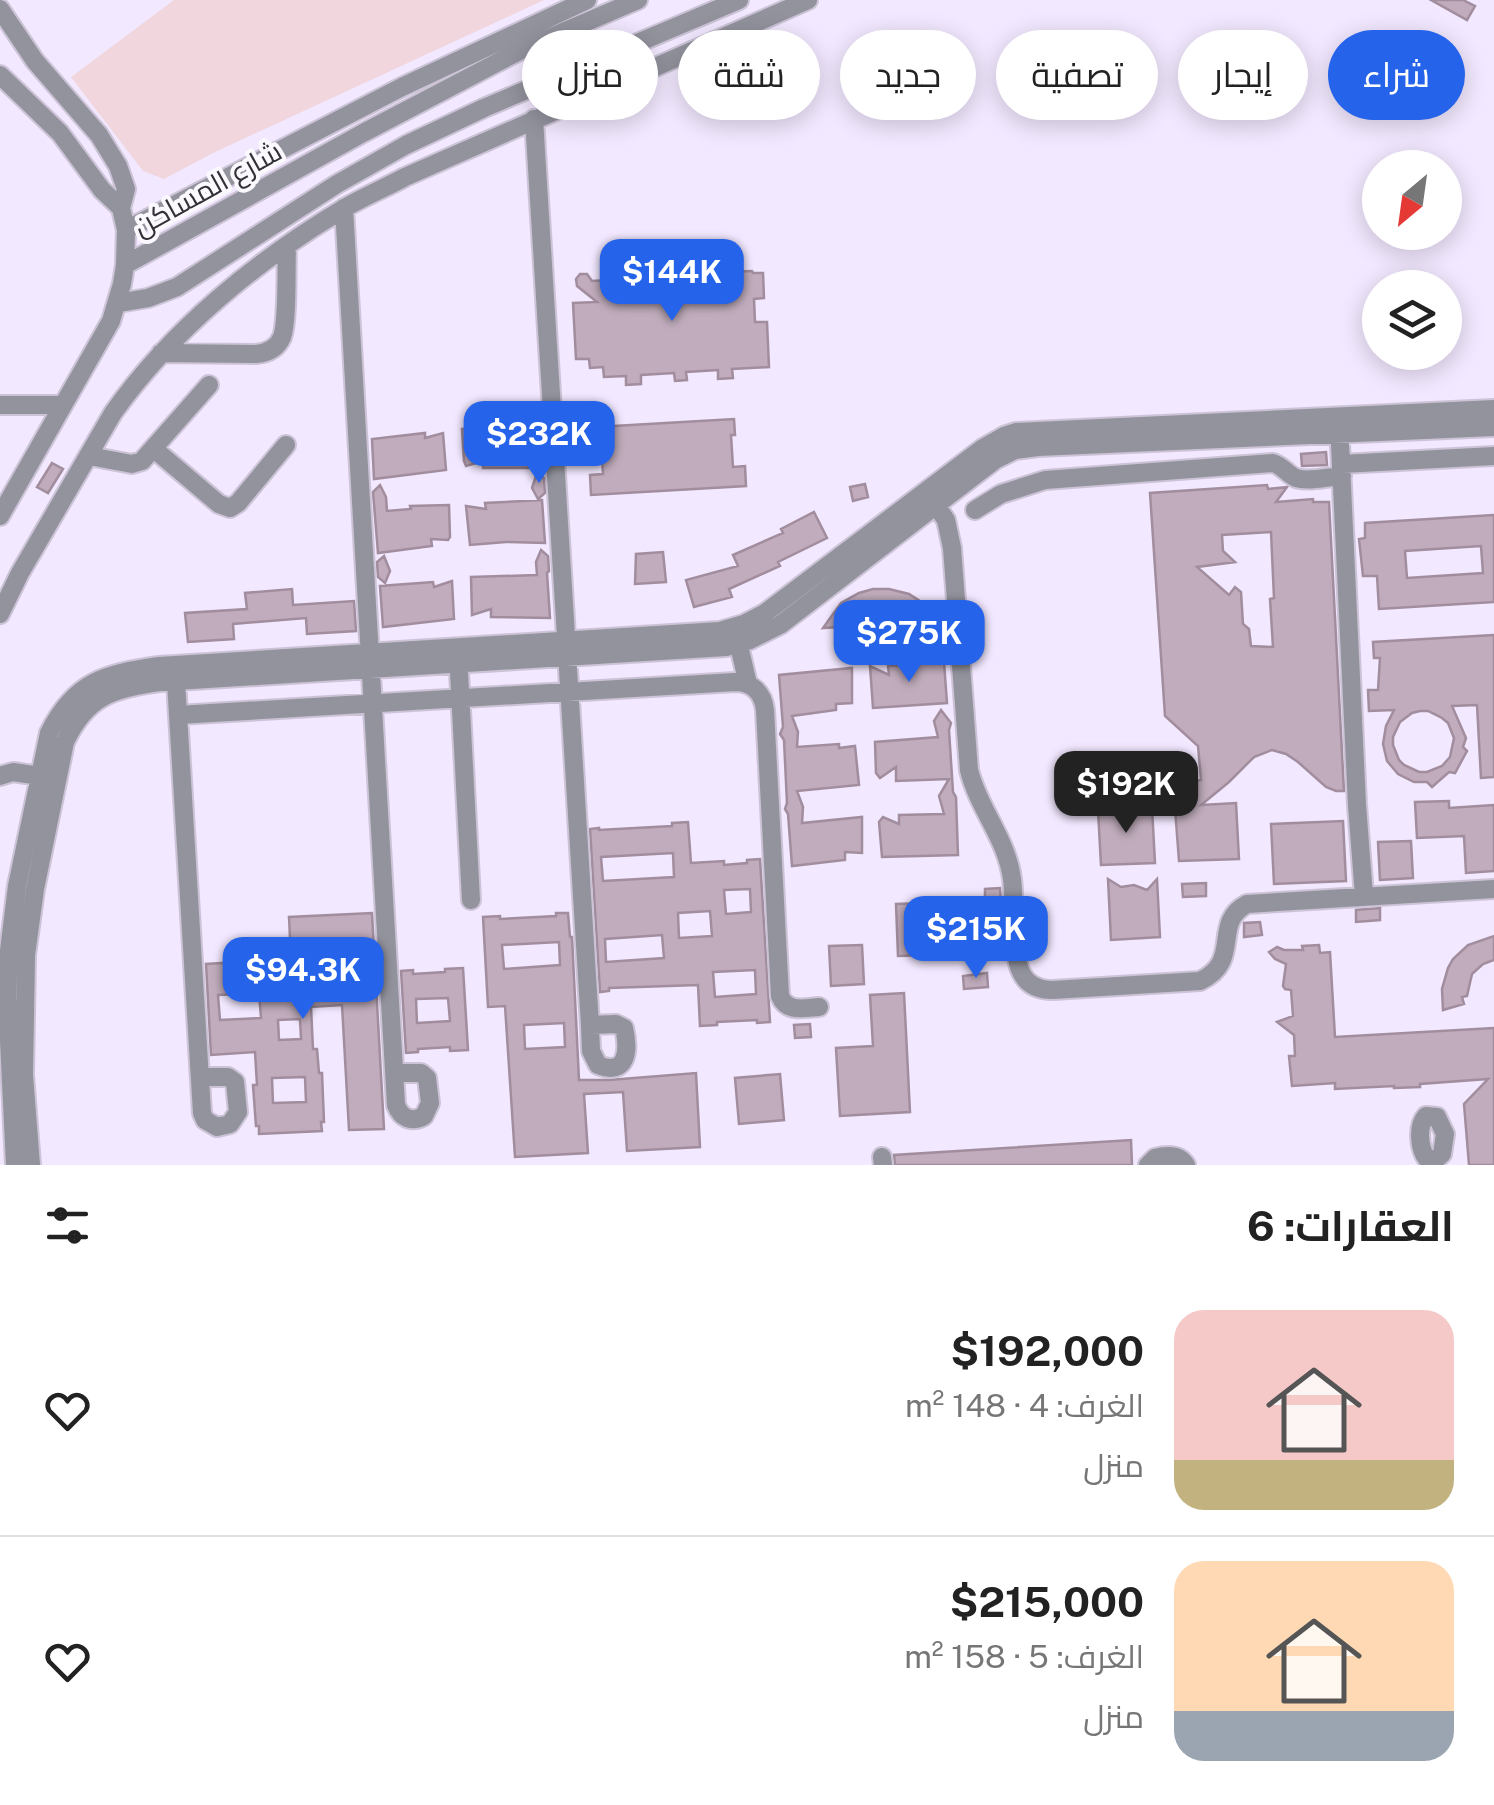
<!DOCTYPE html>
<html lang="ar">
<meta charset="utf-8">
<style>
:root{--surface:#fff;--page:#f2f2f2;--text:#222;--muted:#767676;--line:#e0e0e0;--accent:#2563eb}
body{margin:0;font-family:"Public Sans",Cairo,sans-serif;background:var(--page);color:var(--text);direction:rtl;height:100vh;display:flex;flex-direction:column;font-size:38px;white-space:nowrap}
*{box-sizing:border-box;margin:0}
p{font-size:32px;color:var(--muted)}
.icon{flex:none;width:55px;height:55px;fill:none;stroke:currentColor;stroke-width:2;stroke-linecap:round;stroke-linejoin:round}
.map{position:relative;height:1165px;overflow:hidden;direction:ltr}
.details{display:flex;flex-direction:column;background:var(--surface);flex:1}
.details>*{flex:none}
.hud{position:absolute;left:30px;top:30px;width:1435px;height:90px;direction:rtl;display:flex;gap:20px}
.needle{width:65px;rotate:209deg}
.tools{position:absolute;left:1362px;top:150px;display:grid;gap:20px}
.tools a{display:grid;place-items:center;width:100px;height:100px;border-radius:50%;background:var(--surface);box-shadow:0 5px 25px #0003;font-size:50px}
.price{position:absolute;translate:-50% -85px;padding:0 22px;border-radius:20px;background:var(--accent);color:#fff;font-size:32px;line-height:65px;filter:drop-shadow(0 2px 5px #0008)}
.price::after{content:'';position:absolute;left:50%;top:60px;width:30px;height:22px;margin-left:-15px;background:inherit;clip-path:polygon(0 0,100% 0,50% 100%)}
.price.on{background:#222;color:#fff}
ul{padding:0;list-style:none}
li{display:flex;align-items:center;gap:30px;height:250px;padding:0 40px}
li+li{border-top:2px solid var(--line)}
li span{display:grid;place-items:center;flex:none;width:280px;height:200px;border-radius:30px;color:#555}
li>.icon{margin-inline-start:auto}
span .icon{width:120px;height:120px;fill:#fffc;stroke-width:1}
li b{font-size:42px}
h2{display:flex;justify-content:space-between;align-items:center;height:120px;padding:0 40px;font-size:42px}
.pill{padding:0 35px;border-radius:45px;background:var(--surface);box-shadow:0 5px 25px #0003;font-size:35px;line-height:90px}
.pill.on{background:var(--accent);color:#fff}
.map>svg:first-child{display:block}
.green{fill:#f1d6dd}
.building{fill:#c0acbc;stroke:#a18d9d;stroke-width:2.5;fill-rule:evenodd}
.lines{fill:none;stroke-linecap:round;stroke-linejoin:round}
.minor-casing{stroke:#ccc3d7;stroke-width:22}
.minor{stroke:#92939d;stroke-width:18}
.labels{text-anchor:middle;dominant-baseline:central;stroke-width:8;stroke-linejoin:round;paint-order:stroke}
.street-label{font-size:28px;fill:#343038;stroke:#fbf9fe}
</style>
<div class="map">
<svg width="1494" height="1165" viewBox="0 0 1494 1165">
<rect width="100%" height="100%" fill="#f2e8ff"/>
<path class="green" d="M174,0H544L213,153L164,179L143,171L71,77Z"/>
<path class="building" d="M1431,0H1463L1475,6L1467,20Z
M728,265V272L752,271L753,273H763L764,298L754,299L755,322H767L769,367L732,369L733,378L718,379V370L686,372L687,380L675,381L674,373L641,375V384L626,385V376L604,377L603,367L590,368L589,359H576L573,303L597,302L577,286L576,279L580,274H587L592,281L623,279L622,271H636V278L671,276L670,267H682L683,275L713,274V266Z
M734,419L735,435H731L733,467L745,466L746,486L591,495L590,475L603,474L601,442H598L597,427Z
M499,427V429L539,428L541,468H483V461L466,466L464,461L462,429Z
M425,433V438L443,433L446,470L374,479L372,439Z
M1326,452L1327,465L1302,466L1301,454Z
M52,463L63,469L48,493L37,487Z
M537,473L544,478L545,493L538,499L532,488Z
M865,484L868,497L853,501L850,487Z
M380,485L386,497L387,511L411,509L410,506L449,505L450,537L448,540L431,539L432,546L378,553L373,492Z
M1267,485L1268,489L1287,487L1276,502L1313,499V502H1329L1344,791H1336L1326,787L1298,762L1286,754L1272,750L1254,757L1229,782L1201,805L1236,803L1239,859L1179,861L1173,782L1201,780L1198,746L1165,716L1150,493ZM1271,532L1274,598L1270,599L1273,647L1251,646L1249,629L1243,624L1241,592L1235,587L1229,595L1197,567L1235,562L1223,551L1222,535Z
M542,500L545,543L506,542L470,545L466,506L486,509L485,503Z
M814,512L827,538L778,562L780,566L729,589L732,597L694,607L686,580L738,566L733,555L783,533L781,529Z
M1494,515V602L1379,609L1377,576H1363L1359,539L1365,538V523ZM1481,546L1483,573L1407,578L1405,551Z
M541,550L548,556L549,571L547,573L550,618L491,617V609L472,615L471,577L537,575L536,562Z
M663,552L666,582L635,584L636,554Z
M384,556L390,571L385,583L378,577L377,562Z
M452,581L454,619L383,627L380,586L433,582L434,587Z
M292,589L293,605L354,601L356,631L307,634L306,618L233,624L234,639L188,642L185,613L247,609L245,593Z
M873,589H889L909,594L926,605L939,621L898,624L894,635L887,634L884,624L823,628L841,603L859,593Z
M1494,635V777L1481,778L1477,705L1452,706L1466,738L1463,747L1467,751L1455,773L1449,772L1432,787L1427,782H1414L1398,774L1387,761L1383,744L1386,726L1394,710L1369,711L1368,690H1378L1380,658H1374L1373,642ZM1420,711H1428L1442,718L1448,723L1454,738L1450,757L1442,766L1427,772H1419L1404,765L1399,760L1393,745V737L1400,722L1412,713Z
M944,662L947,703L873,708L870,666L889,675L888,666Z
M852,668V703L836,704V710L792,716L798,732L797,747L839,744V748L855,746L859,785L797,791L803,807L802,823L862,817V853L845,852V860L792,866L788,814L785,809L787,803L784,740L780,734L783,727L779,675Z
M941,710L951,723L949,730L953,792L956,797L958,855L882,857L879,822L883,817L899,824V815L944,814L939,796L949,779L896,781V767L880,778L876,773L875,742L938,737L934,721Z
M1449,801V808L1494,805V871L1466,873L1464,836L1417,838L1415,802Z
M1152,808L1155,863L1101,865L1098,810Z
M1343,821L1346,881L1274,884L1271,824Z
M688,822L691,863L724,861V865L747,863V860L760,859L770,1022L757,1023V1020L717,1022V1025L700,1026L698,985L609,988V991L600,992L590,829L599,828V830L672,826V823ZM673,853L674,877L603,881L601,857ZM750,889L751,912L726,914L724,890ZM710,911L712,936L679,938L678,913ZM662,935L664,958L606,962L605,939ZM755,970L756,994L715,997L713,972Z
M1411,841L1413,878L1380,880L1378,842Z
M1108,879L1121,887L1134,885L1147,890L1157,879L1160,937L1111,940Z
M1206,883V896L1183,897L1182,884Z
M1000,888L1001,903H985V889Z
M955,902L958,954L898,956L896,904Z
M1380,908V920L1356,922V910Z
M372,913L384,1129L349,1130L342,1005L311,1007L313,1049H317L319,1073H322L324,1122H321L322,1131L259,1134V1126H256L253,1085H257L255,1052L211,1055L206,964L291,959L289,917ZM363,947L364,971L308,974L306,950ZM259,993L261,1018L220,1020L218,995ZM300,1019L301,1039L279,1040L278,1020ZM305,1077L306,1102L273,1103L272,1078Z
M556,913H568L570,937H572L579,1080H609L696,1073L700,1147L627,1151L623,1092L584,1094L588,1153L515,1157L505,1006L488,1007L483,917L500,916V919L556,916ZM559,942L560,965L504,969L502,945ZM564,1023L565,1047L525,1049L524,1025Z
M1260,922L1262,935L1244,937V923Z
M1494,936V960L1483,964L1472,974L1467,996L1462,997L1464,1004L1443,1010L1442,989L1448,968L1453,959L1468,945Z
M862,945L864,984L831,986L829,946Z
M1319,945L1320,953L1330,952L1335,1037L1494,1028V1165H1469L1464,1104L1488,1079L1420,1084V1087L1394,1088V1086L1335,1089V1083L1292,1086L1289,1056H1295L1294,1035L1277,1022L1293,1016L1291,990L1285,989L1283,986L1286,964L1275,959L1269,952L1277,947L1284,950H1303L1302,946Z
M463,968L468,1050L450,1051V1047L418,1049V1052L406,1053L401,971L413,970V974L445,972V969ZM448,998L450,1021L417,1023L416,999Z
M987,973L988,987L964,989L963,976Z
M904,993L910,1112L840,1116L836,1048L873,1046L870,995Z
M810,1024L811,1037L795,1038L794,1025Z
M780,1074L784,1120L739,1124L735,1078Z
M1131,1140L1132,1165H895L894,1155Z"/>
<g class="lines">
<defs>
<path id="minor" d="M0,9L35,61L99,135L118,166L126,189L121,208L126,230L125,265L122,284L111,321L0,516
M0,75L60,133L102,190L121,208
M534,119L590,1025L591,1051L598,1065C628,1077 629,1049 624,1028L616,1024L590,1025
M344,208L396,1105C401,1118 411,1123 424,1116L430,1103L427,1078L421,1073H395
M126,230L402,87L587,0
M125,265L363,133L523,49L638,0
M118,303L148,298L177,287L337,184L406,145L484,108L739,0
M161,353L256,354C267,353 277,349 282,337C288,321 286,266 287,246
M0,405H63
M1339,423L1357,805L1364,896
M154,449L219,504L230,508L238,503L286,445
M89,456L132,464L142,461L209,385
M1342,464L1494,456
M929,495L946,520L952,548L969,770C978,808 1007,839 1012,879C1015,901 1012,955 1021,972C1027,985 1039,990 1053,990L1200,981C1243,961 1211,923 1247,904L1494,889
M975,510L1001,494L1045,480L1273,463C1283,466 1287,474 1296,478C1308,482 1329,477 1342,476
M0,614L20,573L113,413C172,330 256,261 343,209C363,197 385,188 405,177L808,0
M736,633L748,684
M458,653L471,900
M176,681L202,1113L205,1120L217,1127L230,1124L238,1112L235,1082L228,1077H200
M178,715L735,682C752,682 763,693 765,710L780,996C787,1013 804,1008 819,1007
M0,776L13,772L40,776
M1426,1116L1437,1117L1445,1134L1442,1154L1434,1161L1427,1159C1419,1149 1417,1126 1426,1116Z
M882,1157L883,1165
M15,1165L7,999L8,959L17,886L49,733C75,681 105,674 159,666L720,631L744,624L765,613L983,448L1004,436L1016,432L1494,409
M31,1165L24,1075L26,955L35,889L65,742C86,697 112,688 160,682L726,647L750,640L780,625L995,460L1015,450L1038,447L1494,427
M1148,1165L1155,1158C1166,1155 1179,1154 1186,1165"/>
</defs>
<use href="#minor" class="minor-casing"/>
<use href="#minor" class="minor"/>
</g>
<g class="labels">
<g class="street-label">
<text transform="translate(207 188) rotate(-29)">شارع المساكن</text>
</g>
</g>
</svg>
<div class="tools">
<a><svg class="needle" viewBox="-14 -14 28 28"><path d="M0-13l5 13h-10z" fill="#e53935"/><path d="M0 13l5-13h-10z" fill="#767676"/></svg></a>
<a><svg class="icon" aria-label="layers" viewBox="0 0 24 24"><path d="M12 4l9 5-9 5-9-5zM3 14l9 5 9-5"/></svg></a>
</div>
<b class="price" style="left:672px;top:324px">$144K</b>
<b class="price" style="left:539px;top:486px">$232K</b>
<b class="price" style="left:909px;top:685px">$275K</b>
<b class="price on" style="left:1126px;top:836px">$192K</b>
<b class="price" style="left:976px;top:981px">$215K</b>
<b class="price" style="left:303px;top:1022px">$94.3K</b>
<div class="hud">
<a class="pill on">شراء</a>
<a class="pill">إيجار</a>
<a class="pill">تصفية</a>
<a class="pill">جديد</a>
<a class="pill">شقة</a>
<a class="pill">منزل</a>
</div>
</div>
<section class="details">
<h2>العقارات: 6<svg class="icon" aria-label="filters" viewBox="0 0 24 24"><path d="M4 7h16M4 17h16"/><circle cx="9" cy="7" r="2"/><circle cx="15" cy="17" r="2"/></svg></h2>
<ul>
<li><span style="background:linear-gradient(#f6c9c9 75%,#c2b280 0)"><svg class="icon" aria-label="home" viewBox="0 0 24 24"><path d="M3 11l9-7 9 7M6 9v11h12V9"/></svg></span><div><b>$192,000</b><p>الغرف: 4 · 148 m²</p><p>منزل</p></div><svg class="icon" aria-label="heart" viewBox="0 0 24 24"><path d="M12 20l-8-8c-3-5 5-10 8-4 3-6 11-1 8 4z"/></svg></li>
<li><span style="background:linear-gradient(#ffd9b3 75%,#9aa5b1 0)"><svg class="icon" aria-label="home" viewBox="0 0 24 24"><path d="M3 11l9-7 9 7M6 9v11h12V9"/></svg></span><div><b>$215,000</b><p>الغرف: 5 · 158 m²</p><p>منزل</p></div><svg class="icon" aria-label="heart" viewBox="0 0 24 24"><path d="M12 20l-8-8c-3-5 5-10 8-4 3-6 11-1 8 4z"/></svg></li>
</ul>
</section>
